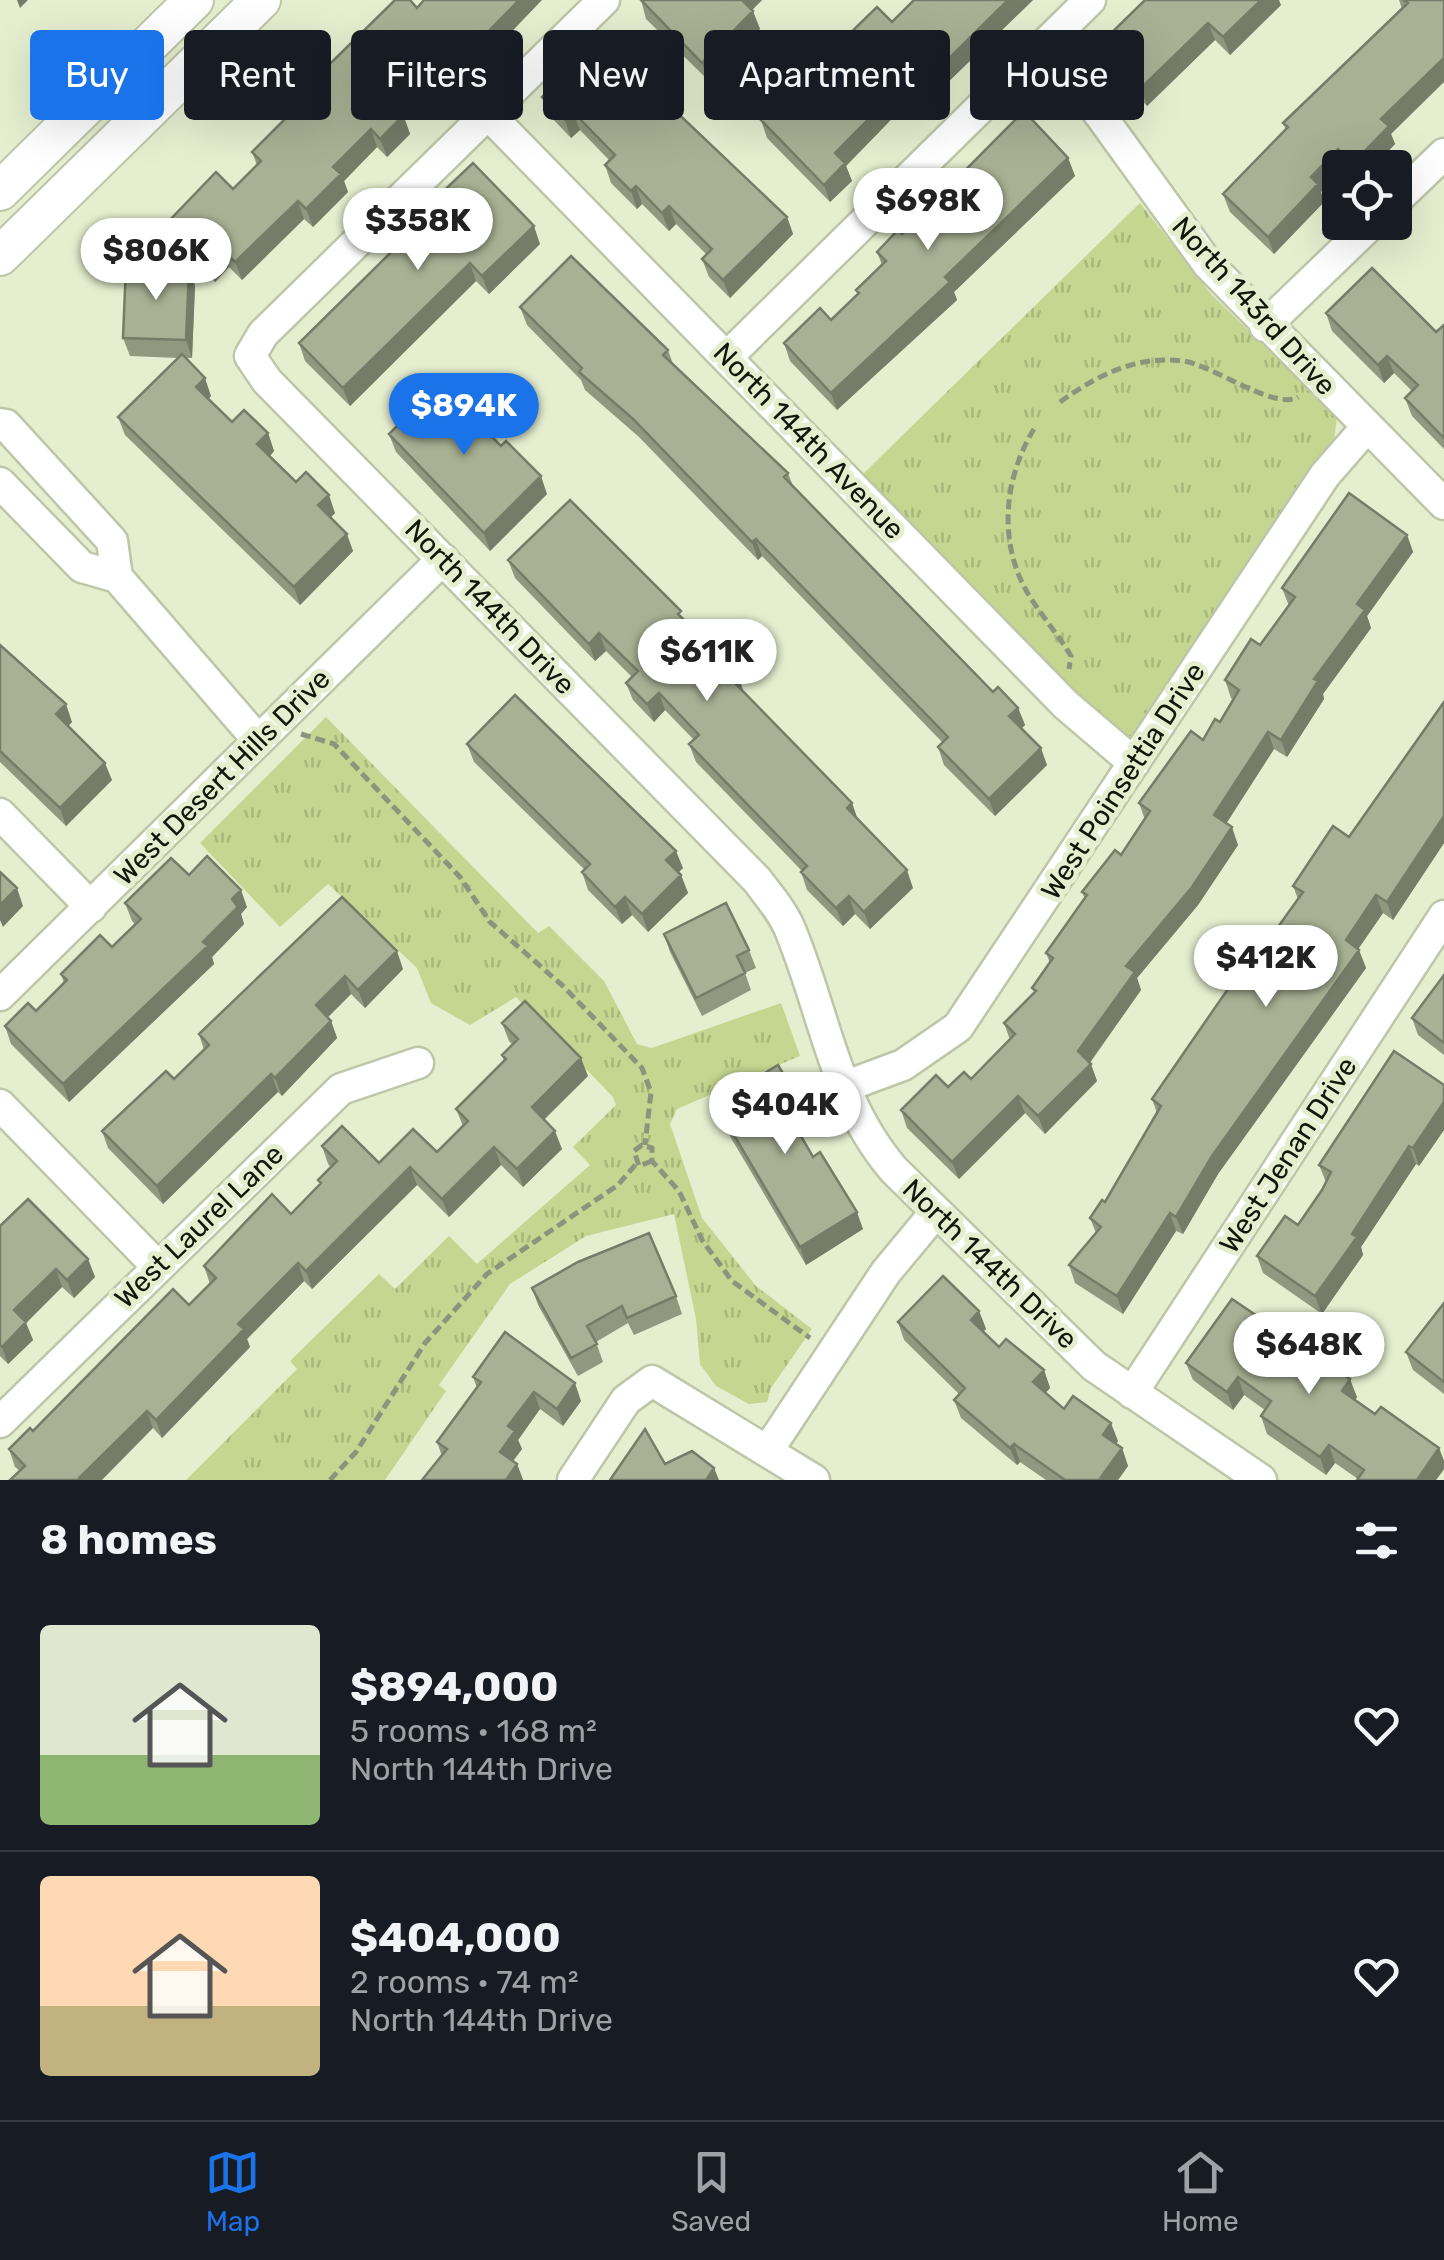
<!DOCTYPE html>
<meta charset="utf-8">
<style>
:root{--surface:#171b24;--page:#20242c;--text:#f1f3f6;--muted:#9ea1a6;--line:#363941;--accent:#1a73e8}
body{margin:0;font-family:Rubik,sans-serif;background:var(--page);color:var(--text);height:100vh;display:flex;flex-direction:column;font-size:38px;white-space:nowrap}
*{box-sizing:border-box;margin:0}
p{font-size:32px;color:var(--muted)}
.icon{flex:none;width:55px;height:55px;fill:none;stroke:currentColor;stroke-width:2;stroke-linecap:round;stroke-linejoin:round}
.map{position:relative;height:1480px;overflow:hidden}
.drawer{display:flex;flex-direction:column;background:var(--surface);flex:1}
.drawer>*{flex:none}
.hud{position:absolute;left:30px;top:30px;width:1385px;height:90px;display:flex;gap:20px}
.fabs{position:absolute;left:1322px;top:150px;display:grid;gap:20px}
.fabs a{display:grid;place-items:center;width:90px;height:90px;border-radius:10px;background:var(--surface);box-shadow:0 10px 40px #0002;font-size:50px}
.price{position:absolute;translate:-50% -85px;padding:0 22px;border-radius:35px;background:#fff;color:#222;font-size:32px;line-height:65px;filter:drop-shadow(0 2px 5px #0008)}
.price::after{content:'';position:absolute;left:50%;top:60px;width:30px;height:22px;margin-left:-15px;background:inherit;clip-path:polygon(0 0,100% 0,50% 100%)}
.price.on{background:var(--accent);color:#fff}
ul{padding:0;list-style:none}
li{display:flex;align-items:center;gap:30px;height:250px;padding:0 40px}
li+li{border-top:2px solid var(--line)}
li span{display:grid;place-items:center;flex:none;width:280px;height:200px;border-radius:10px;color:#555}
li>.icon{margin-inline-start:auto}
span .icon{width:120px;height:120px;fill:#fffc;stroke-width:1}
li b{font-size:42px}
h2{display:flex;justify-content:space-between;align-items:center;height:120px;padding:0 40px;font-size:42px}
.pill{padding:0 35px;border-radius:10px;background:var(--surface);box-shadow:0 10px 40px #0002;font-size:35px;line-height:90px}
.pill.on{background:var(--accent);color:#fff}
.tab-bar{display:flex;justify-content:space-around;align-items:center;height:140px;border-top:2px solid var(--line);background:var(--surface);font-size:28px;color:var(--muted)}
.tab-bar a{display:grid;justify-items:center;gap:5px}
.tab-bar .on{color:var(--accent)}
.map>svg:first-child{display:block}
.park{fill:url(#park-tufts)}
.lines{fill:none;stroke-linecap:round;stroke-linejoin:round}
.minor-casing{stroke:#bec6a8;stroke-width:35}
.major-casing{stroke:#bec6a8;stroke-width:42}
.path{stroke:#8d947d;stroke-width:5;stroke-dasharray:10 5;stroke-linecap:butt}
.minor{stroke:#fff;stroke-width:30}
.major{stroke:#fff;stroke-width:38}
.wall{fill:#91987f}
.shaded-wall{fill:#767c68}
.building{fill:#a9b194;stroke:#767c68;stroke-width:2.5}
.labels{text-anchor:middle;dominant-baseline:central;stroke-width:10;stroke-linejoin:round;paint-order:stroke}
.street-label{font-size:28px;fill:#13160b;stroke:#e5eecf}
</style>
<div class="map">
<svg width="1444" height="1480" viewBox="0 0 1444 1480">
<defs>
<pattern id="park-tufts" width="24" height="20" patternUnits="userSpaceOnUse" patternTransform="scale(2.5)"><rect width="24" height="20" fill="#c4d68f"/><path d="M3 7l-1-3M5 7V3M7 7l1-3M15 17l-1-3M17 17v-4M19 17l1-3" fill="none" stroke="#a8b77a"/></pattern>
</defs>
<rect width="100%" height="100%" fill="#e5eecf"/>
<path class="park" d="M1140,203L1211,294L1337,417L1334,440L1138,735L1116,738L863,474Z
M326,717L538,933L549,926L604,981L637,1044L652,1048L781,1003L800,1056L677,1109L670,1124L702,1218L756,1286L812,1329L771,1388L767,1402L749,1404L716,1386L700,1364L696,1319L674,1214L586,1236L510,1284L439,1385L446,1391L385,1480H186L297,1369L290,1361L379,1274L395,1289L449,1236L477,1264L590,1165L573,1147L616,1105L613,1097L516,997L470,1025L431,1003L417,968L328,884L280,927L200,843Z"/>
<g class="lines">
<defs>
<path id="minor" d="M604,0L263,334L250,356L267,381L757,880C769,896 784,913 791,932C825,1014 834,1100 894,1170L1094,1366L1261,1480
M1038,51L1095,108L1208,264L1444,504
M488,114L1066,705L1134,763
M1395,201L1444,154
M1265,326L1373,222
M728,356L1090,0
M0,424L6,425L112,541L117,577
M0,483L82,567L117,577L258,740
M0,814L91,907
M0,995L443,559
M841,1088L903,1065L958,1027L1325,475L1366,428
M0,1105L157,1266
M1132,1393L1444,916
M0,1422L341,1089L418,1063
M768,1450L886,1272L935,1213
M573,1480L626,1400L652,1381L814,1480"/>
<path id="major" d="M0,191L194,0
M0,256L261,0"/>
</defs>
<use href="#minor" class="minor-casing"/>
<use href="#major" class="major-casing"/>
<path class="path" d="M1060,402C1096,376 1136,355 1183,361C1213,365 1275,411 1298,397
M1034,429C1004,478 998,541 1027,592C1040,614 1058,634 1071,656L1069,669
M301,734L334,744L460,877L490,922L563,986L642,1068L651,1092L645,1145
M652,1161L639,1166L634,1151L642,1145L652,1148V1161L679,1191L702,1240L732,1281L810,1338
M330,1480L356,1452L425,1343L487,1274L618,1185L636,1164"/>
<use href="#minor" class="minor"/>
<use href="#major" class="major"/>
</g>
<path class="wall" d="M641,0H762L752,10L760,29L708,80L646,19Z
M914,0H1033L945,85L926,110L913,97L846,166L852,181L830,202L767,138L761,120L892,22Z
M1399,0H1444L1391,134L1395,144L1372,168L1345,167L1321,192L1324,202L1274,254L1230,212L1223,194L1286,130L1283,123L1402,9Z
M1281,5L1230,55L1215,40L1147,106L1105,63L1099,45Z
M417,8L447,99L437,89L405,120L410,134L387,157L377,147L344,181L348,192L313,227L304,219L242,280L229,267L215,282L173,240L167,223L233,189L257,165L252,152L292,112L289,104Z
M643,72L650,90L646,93L661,109L787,217L793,234L730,298L709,277L702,259L707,255L676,224L669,231L642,204L637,209L611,183L605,165L609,160L580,130L571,138L549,115L542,97Z
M1068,158L1075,176L954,292L957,300L837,410L790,361L784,343L831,320L858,294L856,290L882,265L877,252L902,234Z
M435,199L540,244L489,294L476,281L350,406L305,361L299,343L438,206Z
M189,268L195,286L192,358H185L211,396L208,399L232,422L268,433L274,451L270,456L296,482L335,513L331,517L353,551L300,605L125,435L118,417L178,358L130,356L123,338Z
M520,307L668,350L673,364L788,473L793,486L993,692L1018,708L1025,725L1021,728L1047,765L995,816L944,765L938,747L942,742L762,556L758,560L639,437L585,390L581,380L527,325Z
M1326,313L1436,332L1444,325V449L1412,416L1405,398L1412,391L1394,373L1384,383L1332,331Z
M389,434L547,494L490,551L396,452Z
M1407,535L1413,552L1367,616L1371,628L1323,694L1324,699L1287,757L1274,749L1226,824L1238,845L1198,905L1137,978L1141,990L1090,1063L1097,1081L1045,1134L1025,1113L959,1179L907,1128L901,1110L948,1087L971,1079L1010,1040L1004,1023L1034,993L1032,988L1050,963L1046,953L1085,899L1082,892L1121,855L1145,820L1139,803L1220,722L1233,700L1231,698L1225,680L1260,645L1289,606L1282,588Z
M508,560L685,621L744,693L852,803L858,820L913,888L870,929L855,914L843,926L807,890L801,872L802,871L696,762L689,744L694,740L665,710L654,722L633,700L626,683L632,677L606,651L595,661L515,578Z
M0,645L72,722L68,726L112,780L66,826L0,762Z
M1444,702V843L1393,920L1383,913L1358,949L1366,968L1218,1174L1183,1234L1176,1231L1123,1314L1075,1283L1069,1265L1096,1233L1090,1218L1105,1202L1157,1113L1152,1099L1298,899L1293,886L1349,837Z
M467,744L683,868L678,872L681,875L688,893L648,932L632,915L622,924L588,890L582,872L584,869L474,762Z
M189,875L247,907L241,914L244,924L212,957L214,964L69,1102L11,1044L5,1026L36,1011L64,983L61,974L112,947L135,924L132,921L125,903Z
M342,897L403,969L365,1008L351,994L328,1017L331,1021L337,1038L282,1096L278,1092L163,1204L108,1148L102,1131L174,1079L204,1050L199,1034Z
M664,934L749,950L756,968L745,973L751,990L702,1016L670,952Z
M1444,975V1055L1418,1035L1412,1018Z
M502,1023L588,1076L544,1120L562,1149L523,1187L501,1165L449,1217L417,1185L312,1289L304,1281L247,1339L250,1347L162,1438L153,1428L20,1471L15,1467L9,1449L189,1305L210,1284L204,1266L291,1214L320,1185L318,1180L331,1167L328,1164L322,1146L379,1163L437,1152L463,1126L456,1109L504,1061L502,1055L512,1044L509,1041Z
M1444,1085V1130L1419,1166L1416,1164L1361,1247L1363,1255L1322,1314L1263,1273L1257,1256L1298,1225L1322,1190L1326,1182L1319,1165Z
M715,1103L801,1104L807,1122L796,1128L813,1157L863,1229L806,1265L721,1121Z
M0,1226L88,1259L95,1277L74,1298L62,1287L26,1323L33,1340L8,1364L0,1356Z
M532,1288L676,1296L682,1314L634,1335L628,1323L596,1342L603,1362L578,1376L538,1305Z
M1444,1303V1394L1413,1370L1406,1352Z
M979,1311L986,1329L983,1332L999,1347L1044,1370L1050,1388L1045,1393L1064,1409L1118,1441L1116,1444L1122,1448L1128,1466L1118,1480H1046L1020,1462L1017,1465L961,1418L954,1400L959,1394L904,1340L898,1322Z
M1186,1363L1357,1397L1355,1400L1375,1414L1439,1448L1444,1461V1469L1436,1480L1358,1479L1335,1463L1326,1475L1267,1434L1261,1416L1265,1410L1244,1395L1233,1410L1193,1380Z
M473,1377L581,1401L563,1426L540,1409L518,1440L522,1449L513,1461L517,1464L523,1480H422L442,1456L437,1442L477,1388Z"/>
<path class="shaded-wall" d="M17,0H28L20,8Z
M519,0H542L447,99L440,81Z
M740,0H762L746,16Z
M1008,0H1033L945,85L926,110L919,92L939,68Z
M1261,0H1279L1281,5L1230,55L1223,37Z
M753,11L760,29L708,80L702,63Z
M1208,23L1215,40L1147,106L1141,88Z
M1444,58V82L1391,134L1395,144L1372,168H1354L1353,163L1381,119Z
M430,71L437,89L405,120L410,134L387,157L380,139L394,107Z
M643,72L650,90L641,98L634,81Z
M907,80L913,97L846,166L852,181L830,202L824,185L835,153Z
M573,112L580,130L571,138L565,120Z
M371,129L377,147L344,181L348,192L313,227L306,209L333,167Z
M1338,149L1345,167L1340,168V172L1321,192L1324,202L1274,254L1268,237L1311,177Z
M1068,158L1075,176L954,292L957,300L837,410L831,393L945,277Z
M636,186L642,204L637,209L631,191Z
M298,201L304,219L242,280L235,262Z
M669,206L676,224L669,231L662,213Z
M787,217L793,234L730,298L723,280Z
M534,226L540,244L489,294L482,276Z
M223,250L229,267L215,282L209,264Z
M470,263L476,281L350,406L343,388Z
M189,268L195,286L192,358L186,340Z
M1387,356L1394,373L1384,383L1378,365Z
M205,378L211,396L203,404L196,387Z
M268,433L274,451L264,462L257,444Z
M541,476L547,494L490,551L484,533Z
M329,495L335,513L325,523L318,505Z
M347,534L353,551L300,605L294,587Z
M1407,535L1413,552L1367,616L1371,628L1323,694L1324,699L1287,757L1281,740L1357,604Z
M756,539L762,556L758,560L752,542Z
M599,633L606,651L595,661L589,644Z
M738,675L744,693L732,680Z
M659,693L665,710L654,722L647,704Z
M66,704L72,722L63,732L56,714Z
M1018,708L1025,725L1016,734L1009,716Z
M1268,732L1274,749L1220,833L1214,815Z
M1041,748L1047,765L995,816L989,799Z
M105,763L112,780L66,826L60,808Z
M852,803L858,821L847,808Z
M1444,816V843L1393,920L1387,902Z
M1232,827L1238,845L1198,905L1137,978L1141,990L1085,1069L1078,1051L1126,966Z
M676,851L683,868L673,878L666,860Z
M907,870L913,888L870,929L864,912Z
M681,875L688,893L648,932L642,914Z
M17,888L23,906L3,927L0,920V905Z
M241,890L247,907L241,914L244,924L212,957L214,964L69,1102L63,1084L203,942L232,899Z
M1376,895L1383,913L1352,958L1346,940Z
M849,896L855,914L843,926L836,908Z
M625,897L632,915L622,924L615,907Z
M1359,950L1366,968L1218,1174L1183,1234L1176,1217L1212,1156Z
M397,951L403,969L365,1008L358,990Z
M345,976L351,994L322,1023L316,1005Z
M331,1021L337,1038L282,1096L275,1078Z
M581,1058L588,1076L538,1125L532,1107Z
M1091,1064L1097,1081L1045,1134L1038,1116Z
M271,1074L278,1092L163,1204L157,1186Z
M1018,1096L1025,1113L959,1179L952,1162Z
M1444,1102V1130L1419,1166L1413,1148Z
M555,1131L562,1149L523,1187L517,1169Z
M1409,1146L1416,1164L1361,1247L1363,1255L1322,1314L1315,1296L1352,1234Z
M494,1147L501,1165L449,1217L442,1199Z
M410,1167L417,1185L312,1289L306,1271Z
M857,1212L863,1229L806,1265L800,1247Z
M1170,1213L1176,1231L1123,1314L1117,1296Z
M88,1259L95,1277L74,1298L67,1280Z
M298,1263L304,1281L247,1339L250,1347L162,1438L156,1420L238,1324Z
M56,1269L62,1287L26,1323L33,1340L8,1364L2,1347L14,1310Z
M979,1311L986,1329L977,1337L971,1320Z
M1044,1370L1050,1388L1039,1400L1033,1382Z
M1238,1377L1244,1395L1233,1410L1227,1392Z
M1350,1379L1357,1397L1349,1409L1342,1391Z
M575,1383L581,1401L563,1426L557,1409Z
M534,1392L540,1409L518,1440L522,1449L506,1470L500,1452L508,1426Z
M147,1411L153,1428L102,1480H80L79,1478Z
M1111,1423L1118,1441L1109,1452L1103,1435Z
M1014,1444L1020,1462L1017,1465L1010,1448Z
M1329,1445L1335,1463L1326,1475L1320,1457Z
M1122,1448L1128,1466L1118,1480H1099Z
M1439,1448L1444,1461V1469L1436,1480H1417Z
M517,1464L523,1480H506Z
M714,1468L719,1480H706Z"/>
<path class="building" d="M395,0H410L417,8L424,0H519L440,81L430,71L394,107L403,116L380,139L371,129L333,167L341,174L306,209L298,201L235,262L223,250L209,264L167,223L216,172L233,189L261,161L252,152L295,109L289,104Z
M641,0H742L753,11L702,63Z
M914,0H1008L939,68L919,92L907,80L835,153L845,163L824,185L761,120L877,7L892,22Z
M1145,0H1261L1223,37L1208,23L1141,88L1099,45Z
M1404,0H1444V58L1381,119L1389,126L1353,163L1338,149L1311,177L1318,184L1268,237L1223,194L1288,127L1283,123L1408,3Z
M607,35L643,72L634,81L661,109L667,103L787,217L723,280L702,259L712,249L669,206L662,213L636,186L631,191L605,165L615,155L573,112L565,120L542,97Z
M1024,111L1068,158L945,277L950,282L831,393L784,343L820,308L831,320L859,293L856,290L886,261L877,252L898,230L902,234Z
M473,163L534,226L482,276L470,263L343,388L299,343L440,204L435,199Z
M571,256L668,350L663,355L788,473L784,477L993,692L998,687L1018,708L1009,716L1041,748L989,799L938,747L948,737L756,539L752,542L633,419L579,372L582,368L520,307Z
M126,266L189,268L186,340L123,338Z
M1372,268L1436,332L1444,325V438L1405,398L1418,385L1387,356L1378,365L1326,313Z
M182,354L205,378L196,387L232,422L244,410L268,433L257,444L296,482L306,472L329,495L318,505L347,534L294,587L118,417Z
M439,384L501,446L506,441L541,476L484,533L389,434Z
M1349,493L1407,535L1357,604L1365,610L1314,679L1318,681L1281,740L1268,732L1214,815L1232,827L1192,887L1126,966L1135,972L1078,1051L1091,1064L1038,1116L1018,1096L952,1162L901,1110L936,1075L948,1087L964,1072L971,1079L1015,1034L1004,1023L1036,991L1032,988L1053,958L1046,953L1087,895L1082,892L1115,850L1121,855L1150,811L1139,803L1191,731L1203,740L1215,719L1220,722L1239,690L1225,680L1251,639L1260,645L1295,597L1282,588Z
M570,500L681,611L678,614L738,675L732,680L852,803L847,808L907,870L864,912L849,896L836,908L801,872L807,866L689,744L699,735L659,693L647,704L626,683L638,671L599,633L589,644L508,560Z
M0,645L66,704L56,714L105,763L60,808L0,751Z
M515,695L676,851L666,860L681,875L642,914L625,897L615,907L582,872L590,864L467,744Z
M1444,702V816L1387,902L1376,895L1346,940L1359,950L1212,1156L1176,1217L1170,1213L1117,1296L1069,1265L1101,1227L1090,1218L1102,1200L1105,1202L1161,1106L1152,1099L1241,970L1245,973L1303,892L1293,886L1333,826L1349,837Z
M207,856L241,890L232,899L238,907L203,942L208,946L63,1084L5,1026L28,1003L36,1011L67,980L61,974L100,935L112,947L141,919L125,903L171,858L189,875Z
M0,872L17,888L0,905Z
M342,897L397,951L358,990L345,976L316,1005L331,1021L275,1078L271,1074L157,1186L102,1131L166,1071L174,1079L209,1045L199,1034Z
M726,903L749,950L737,956L745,973L696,998L664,934Z
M1444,975V1043L1412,1018Z
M525,1001L581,1058L532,1107L555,1131L517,1169L494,1147L442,1199L410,1167L306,1271L298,1263L238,1324L244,1329L156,1420L147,1411L79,1478L81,1480H10L25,1466L9,1449L30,1428L33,1431L173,1289L189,1305L216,1278L204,1266L272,1194L291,1214L321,1183L318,1180L337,1161L322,1146L342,1126L379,1163L413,1129L437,1152L468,1121L456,1109L506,1059L502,1055L518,1039L502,1023Z
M1394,1051L1444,1085V1102L1413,1148L1409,1146L1352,1234L1357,1237L1315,1296L1257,1256L1285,1216L1298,1225L1322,1190L1331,1172L1319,1165Z
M778,1065L801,1104L787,1112L813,1157L820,1152L857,1212L800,1247L715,1103Z
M28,1199L88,1259L67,1280L56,1269L14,1310L26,1322L2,1347L0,1345V1226Z
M649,1233L676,1296L627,1318L622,1306L587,1326L597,1344L571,1358L532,1288L578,1262Z
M943,1276L979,1311L971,1320L999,1347L1006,1339L1044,1370L1033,1382L1064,1409L1073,1396L1111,1423L1103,1435L1122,1448L1099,1480H1065L1014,1444L1010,1448L954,1400L965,1388L898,1322Z
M1232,1299L1350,1379L1342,1391L1375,1414L1381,1407L1439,1448L1417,1480H1357L1364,1470L1329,1445L1320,1457L1261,1416L1271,1401L1238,1377L1227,1392L1186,1363Z
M1444,1303V1382L1406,1352Z
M505,1332L575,1383L557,1409L534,1392L508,1426L515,1431L500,1452L517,1464L506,1480H422L447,1449L437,1442L481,1382L473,1377Z
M645,1429L665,1464L692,1451L714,1468L706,1480H610Z"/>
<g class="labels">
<g class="street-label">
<text transform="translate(1254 306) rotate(48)">North 143rd Drive</text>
<text transform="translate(809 441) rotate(46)">North 144th Avenue</text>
<text transform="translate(490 607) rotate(46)">North 144th Drive</text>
<text transform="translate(222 777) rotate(-45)">West Desert Hills Drive</text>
<text transform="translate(1123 781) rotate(-57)">West Poinsettia Drive</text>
<text transform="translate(1288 1155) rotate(-57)">West Jenan Drive</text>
<text transform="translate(199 1226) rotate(-44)">West Laurel Lane</text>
<text transform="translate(990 1264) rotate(44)">North 144th Drive</text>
</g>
</g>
</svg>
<div class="fabs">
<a><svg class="icon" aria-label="locate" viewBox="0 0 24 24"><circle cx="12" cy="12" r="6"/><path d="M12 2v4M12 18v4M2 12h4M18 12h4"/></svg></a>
</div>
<b class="price" style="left:928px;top:253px">$698K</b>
<b class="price" style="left:418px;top:273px">$358K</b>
<b class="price" style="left:156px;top:303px">$806K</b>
<b class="price on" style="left:464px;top:458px">$894K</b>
<b class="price" style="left:707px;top:704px">$611K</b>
<b class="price" style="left:1266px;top:1010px">$412K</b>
<b class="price" style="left:785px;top:1157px">$404K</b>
<b class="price" style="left:1309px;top:1397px">$648K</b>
<div class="hud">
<a class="pill on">Buy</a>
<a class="pill">Rent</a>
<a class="pill">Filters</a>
<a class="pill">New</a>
<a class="pill">Apartment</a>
<a class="pill">House</a>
</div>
</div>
<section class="drawer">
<h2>8 homes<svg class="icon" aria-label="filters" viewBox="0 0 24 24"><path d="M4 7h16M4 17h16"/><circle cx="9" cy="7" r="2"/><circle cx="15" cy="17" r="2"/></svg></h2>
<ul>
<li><span style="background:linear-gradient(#dfe7d0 65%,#8fb573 0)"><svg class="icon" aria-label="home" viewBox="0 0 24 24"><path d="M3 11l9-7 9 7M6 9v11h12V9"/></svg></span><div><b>$894,000</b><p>5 rooms · 168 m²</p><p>North 144th Drive</p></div><svg class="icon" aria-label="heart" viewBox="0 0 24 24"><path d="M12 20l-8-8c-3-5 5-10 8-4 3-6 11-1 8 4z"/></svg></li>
<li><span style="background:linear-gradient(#ffd9b3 65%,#c2b280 0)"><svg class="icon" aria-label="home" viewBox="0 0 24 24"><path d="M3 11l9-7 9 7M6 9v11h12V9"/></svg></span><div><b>$404,000</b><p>2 rooms · 74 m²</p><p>North 144th Drive</p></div><svg class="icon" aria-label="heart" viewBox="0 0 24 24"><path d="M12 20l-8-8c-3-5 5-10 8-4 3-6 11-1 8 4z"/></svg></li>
</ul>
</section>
<nav class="tab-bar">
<a class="on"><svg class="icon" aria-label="map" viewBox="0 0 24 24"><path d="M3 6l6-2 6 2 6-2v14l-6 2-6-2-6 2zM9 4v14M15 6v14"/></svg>Map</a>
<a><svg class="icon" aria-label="saved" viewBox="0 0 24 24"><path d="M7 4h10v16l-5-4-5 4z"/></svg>Saved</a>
<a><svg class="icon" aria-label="home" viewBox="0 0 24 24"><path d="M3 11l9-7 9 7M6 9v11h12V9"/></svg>Home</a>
</nav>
